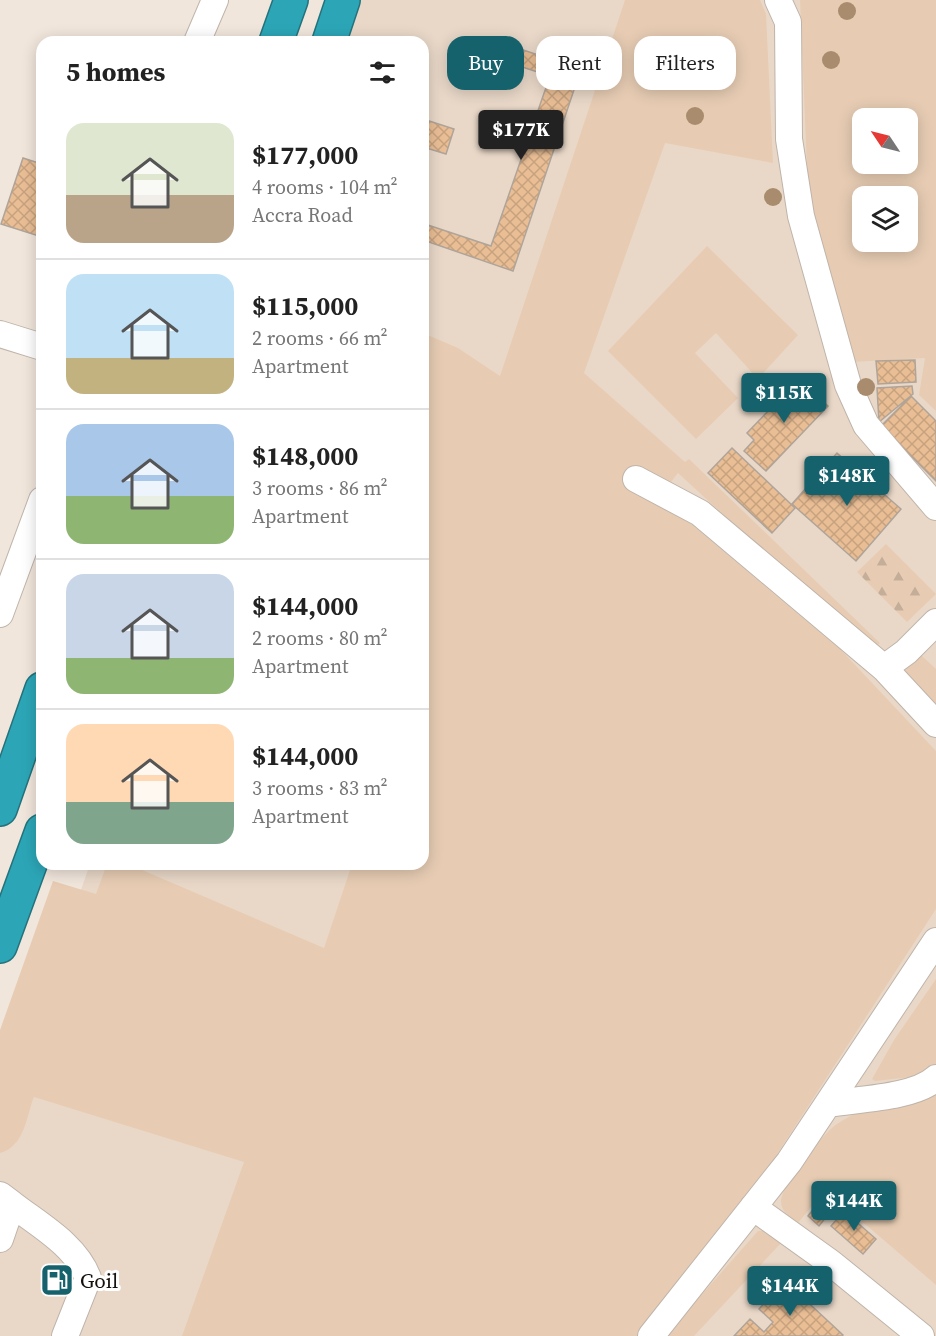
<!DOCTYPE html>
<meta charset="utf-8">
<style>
:root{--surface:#fff;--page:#f6f6f6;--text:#222;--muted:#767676;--line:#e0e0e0;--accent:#15626c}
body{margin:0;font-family:"Source Serif 4",serif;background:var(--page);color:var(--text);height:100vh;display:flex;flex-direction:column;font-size:22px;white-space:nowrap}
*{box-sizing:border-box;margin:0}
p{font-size:20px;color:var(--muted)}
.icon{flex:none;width:33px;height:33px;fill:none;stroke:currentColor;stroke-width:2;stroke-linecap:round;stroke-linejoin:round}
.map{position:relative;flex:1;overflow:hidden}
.panel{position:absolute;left:36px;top:36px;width:393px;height:834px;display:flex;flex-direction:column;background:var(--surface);border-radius:18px;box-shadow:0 3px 15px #0003}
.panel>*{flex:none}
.hud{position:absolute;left:447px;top:36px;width:399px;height:54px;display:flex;gap:12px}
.needle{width:39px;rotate:305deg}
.fabs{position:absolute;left:852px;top:108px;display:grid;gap:12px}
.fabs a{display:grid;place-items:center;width:66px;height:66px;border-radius:12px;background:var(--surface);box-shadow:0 3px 15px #0003;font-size:30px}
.price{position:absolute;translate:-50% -51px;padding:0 14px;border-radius:6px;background:var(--accent);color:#fff;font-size:20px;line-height:39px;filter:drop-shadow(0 2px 3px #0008)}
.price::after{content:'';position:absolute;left:50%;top:36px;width:18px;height:14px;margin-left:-9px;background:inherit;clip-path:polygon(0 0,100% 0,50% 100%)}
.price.on{background:#222;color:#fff}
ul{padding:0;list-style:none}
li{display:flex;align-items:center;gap:18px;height:150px;padding:0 30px}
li+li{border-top:2px solid var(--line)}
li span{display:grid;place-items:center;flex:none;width:168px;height:120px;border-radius:18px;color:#555}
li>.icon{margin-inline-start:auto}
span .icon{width:72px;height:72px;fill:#fffc;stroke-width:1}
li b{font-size:26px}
h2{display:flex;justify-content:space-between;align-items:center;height:72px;padding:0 30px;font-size:26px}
.tag{padding:0 21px;border-radius:18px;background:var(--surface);box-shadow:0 3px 15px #0003;font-size:21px;line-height:54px}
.tag.on{background:var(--accent);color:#fff}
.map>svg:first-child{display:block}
.built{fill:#e9d8c8;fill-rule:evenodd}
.grass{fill:#e7ccb3;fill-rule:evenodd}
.forest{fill:url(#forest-firs)}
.building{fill:url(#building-cross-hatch);stroke:#afa49a;stroke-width:1.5}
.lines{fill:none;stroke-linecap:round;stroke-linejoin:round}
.minor-casing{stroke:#bfb4aa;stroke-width:28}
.highway-casing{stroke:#24727c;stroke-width:36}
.minor{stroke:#fff;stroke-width:26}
.highway{stroke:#2ca6b7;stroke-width:33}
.tree{fill:#a88c6d}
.labels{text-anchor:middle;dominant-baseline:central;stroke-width:6;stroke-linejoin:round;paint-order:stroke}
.poi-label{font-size:21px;fill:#15110d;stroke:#fff;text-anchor:start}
</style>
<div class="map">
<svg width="936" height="1336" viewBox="0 0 936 1336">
<defs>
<pattern id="forest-firs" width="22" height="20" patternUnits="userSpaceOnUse" patternTransform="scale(1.5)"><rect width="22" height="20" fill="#e7ccb3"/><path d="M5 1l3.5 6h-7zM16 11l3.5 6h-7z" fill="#c5ae99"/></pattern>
<pattern id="building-cross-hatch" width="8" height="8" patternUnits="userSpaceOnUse" patternTransform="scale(1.5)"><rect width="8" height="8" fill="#e9be95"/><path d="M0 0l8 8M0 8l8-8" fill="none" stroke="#c7a27f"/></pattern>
</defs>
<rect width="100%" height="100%" fill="#f1e6dc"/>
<path class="built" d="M348,0H936V1336H0V1121L90,864H423V42H334ZM862,118H908V164H862ZM862,196H908V242H862Z"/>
<path class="grass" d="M625,0H760L766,14L773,163L665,143L584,373L685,462L689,459L880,643L875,648H869L678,473L659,497L842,651L936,751V909L770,1165L638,1336H182L244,1162L34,1097C26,1117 25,1146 0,1153V1030L53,881L96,894L107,864H128L324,948L352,864H423V333L458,348L500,376Z
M800,0H936V411L919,395L925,358L852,362L808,192ZM862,118H908V164H862ZM862,196H908V242H862Z
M707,246L798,335L758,379L716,333L695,353L738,398L696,439L608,351Z
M921,655L936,669V711L907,684L899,664Z
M936,979V1065L920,1076L875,1081L872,1079L894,1040Z
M936,1085V1285L844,1206L837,1211L819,1197L798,1223C791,1217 781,1212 781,1202C781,1185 822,1134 837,1124C866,1105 903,1097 936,1085Z
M758,1231H766L782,1242L694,1336H665Z"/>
<path class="forest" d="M886,544L936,594L907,622L857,572Z"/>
<path class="building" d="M496,41L581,69L513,271L423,240L425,224L491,246L550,76L513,64L510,72L488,65Z
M423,119L454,129L446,154L423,147Z
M23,158L42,164V237L1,224Z
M915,360L916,382L878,384L876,361Z
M799,379L828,406L766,471L744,451L754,440L747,433Z
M912,386L913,394L879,422L877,388Z
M911,396L936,421V481L881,426Z
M732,448L795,508L772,533L708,473Z
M837,453L901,509L856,561L792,504Z
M819,1202L831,1211L819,1226L808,1216Z
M844,1211L876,1239L863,1254L831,1226Z
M785,1281L843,1335L842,1336H734L750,1319L764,1332L773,1322L759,1309Z"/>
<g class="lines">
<defs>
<path id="minor" d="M778,0L788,22L789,139L801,216L848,385L866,425L936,507
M197,42L215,0
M0,334L42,347
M636,479L700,513L884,668L936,724
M0,614L42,500
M884,668L906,652L936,622
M828,1104C857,1099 914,1098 936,1078
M0,1195L12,1204L0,1239
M12,1204C39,1225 76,1245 88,1278L65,1336
M753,1207L831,1263L921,1336
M651,1336L789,1162L936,941"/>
<path id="highway" d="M276,42L291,0
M329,42L343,0
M0,809L42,689
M0,946L42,831"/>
</defs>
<use href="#minor" class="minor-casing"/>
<use href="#highway" class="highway-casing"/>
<use href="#minor" class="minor"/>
<use href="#highway" class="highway"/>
</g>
<g class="tree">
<circle cx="847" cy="11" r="9"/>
<circle cx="831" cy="60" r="9"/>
<circle cx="695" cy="116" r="9"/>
<circle cx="773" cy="197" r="9"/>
<circle cx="866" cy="387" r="9"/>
</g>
<defs>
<symbol id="fuel-square" viewBox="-11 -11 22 22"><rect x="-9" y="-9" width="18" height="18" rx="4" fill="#15626c" stroke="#fff"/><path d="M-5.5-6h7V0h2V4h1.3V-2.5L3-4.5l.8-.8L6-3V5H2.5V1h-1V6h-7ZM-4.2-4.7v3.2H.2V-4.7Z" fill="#fff"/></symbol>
</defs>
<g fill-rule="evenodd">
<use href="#fuel-square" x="38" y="1261" width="38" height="38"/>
</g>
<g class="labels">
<g class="poi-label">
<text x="80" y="1280">Goil</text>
</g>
</g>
</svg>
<div class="fabs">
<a><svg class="needle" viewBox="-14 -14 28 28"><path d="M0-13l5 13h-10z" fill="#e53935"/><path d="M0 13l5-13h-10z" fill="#767676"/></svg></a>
<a><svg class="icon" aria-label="layers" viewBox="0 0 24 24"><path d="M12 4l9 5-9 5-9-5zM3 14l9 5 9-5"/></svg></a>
</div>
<b class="price on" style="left:521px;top:161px">$177K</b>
<b class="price" style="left:784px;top:424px">$115K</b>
<b class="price" style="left:847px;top:507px">$148K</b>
<b class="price" style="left:854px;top:1232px">$144K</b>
<b class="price" style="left:790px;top:1317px">$144K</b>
<div class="hud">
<a class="tag on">Buy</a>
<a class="tag">Rent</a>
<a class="tag">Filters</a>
</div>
<section class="panel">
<h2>5 homes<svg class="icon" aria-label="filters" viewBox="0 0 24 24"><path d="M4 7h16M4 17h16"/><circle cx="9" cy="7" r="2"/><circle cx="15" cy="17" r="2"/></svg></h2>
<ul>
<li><span style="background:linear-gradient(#dfe7d0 60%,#b9a48a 0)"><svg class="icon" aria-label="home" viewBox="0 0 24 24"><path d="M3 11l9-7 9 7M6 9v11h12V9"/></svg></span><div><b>$177,000</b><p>4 rooms · 104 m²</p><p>Accra Road</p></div></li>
<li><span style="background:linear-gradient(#bfe0f5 70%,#c2b280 0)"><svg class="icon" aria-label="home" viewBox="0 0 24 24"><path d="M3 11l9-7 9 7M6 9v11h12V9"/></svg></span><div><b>$115,000</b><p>2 rooms · 66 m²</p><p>Apartment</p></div></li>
<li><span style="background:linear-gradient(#a9c7e8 60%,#8fb573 0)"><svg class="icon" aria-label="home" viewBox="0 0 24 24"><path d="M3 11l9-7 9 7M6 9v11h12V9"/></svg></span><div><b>$148,000</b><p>3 rooms · 86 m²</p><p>Apartment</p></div></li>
<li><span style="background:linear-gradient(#c9d6e8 70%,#8fb573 0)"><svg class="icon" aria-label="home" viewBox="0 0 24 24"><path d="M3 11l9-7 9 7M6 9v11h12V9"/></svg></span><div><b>$144,000</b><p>2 rooms · 80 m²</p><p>Apartment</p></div></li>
<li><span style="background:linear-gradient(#ffd9b3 65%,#7fa58c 0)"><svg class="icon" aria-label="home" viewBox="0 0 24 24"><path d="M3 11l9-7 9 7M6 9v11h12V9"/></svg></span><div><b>$144,000</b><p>3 rooms · 83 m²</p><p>Apartment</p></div></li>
</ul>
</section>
</div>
